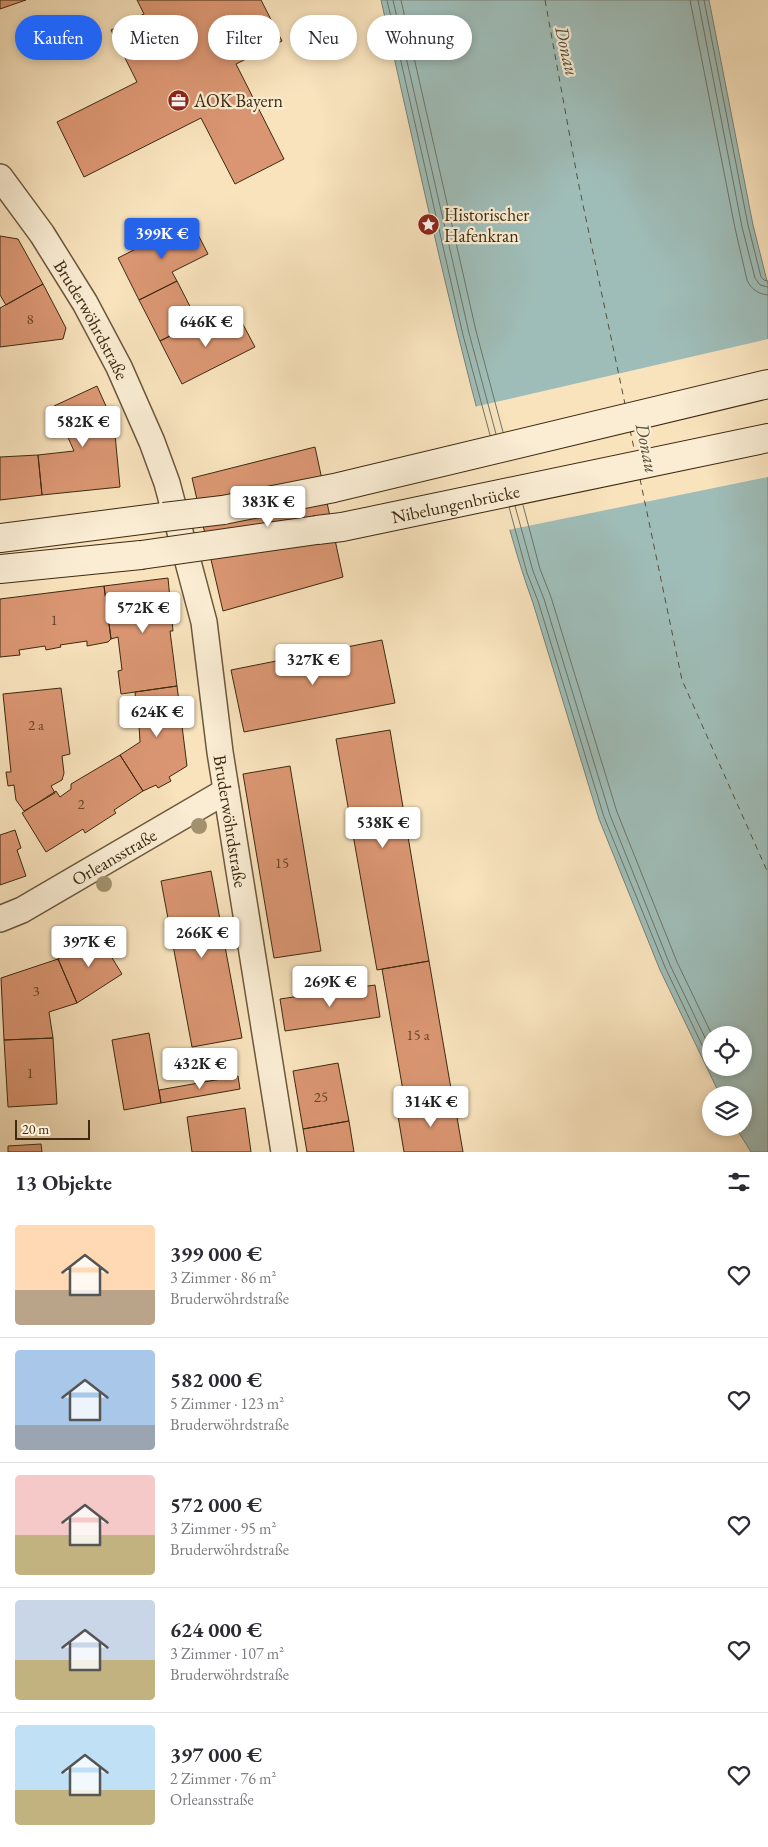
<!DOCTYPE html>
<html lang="de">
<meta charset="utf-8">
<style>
:root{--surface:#fff;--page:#f2f2f3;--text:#2b2b33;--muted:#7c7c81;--line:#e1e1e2;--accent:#2563eb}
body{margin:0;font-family:"EB Garamond",serif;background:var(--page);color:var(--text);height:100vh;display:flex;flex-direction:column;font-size:19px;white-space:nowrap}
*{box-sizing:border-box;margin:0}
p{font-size:16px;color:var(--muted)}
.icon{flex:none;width:28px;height:28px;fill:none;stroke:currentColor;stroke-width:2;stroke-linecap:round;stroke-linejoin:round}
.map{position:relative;height:1152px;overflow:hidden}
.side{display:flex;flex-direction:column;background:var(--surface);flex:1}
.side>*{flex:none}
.hud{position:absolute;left:15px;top:15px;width:500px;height:45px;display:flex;gap:10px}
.tools{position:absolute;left:702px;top:1026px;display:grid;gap:10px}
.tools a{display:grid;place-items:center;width:50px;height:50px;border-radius:50%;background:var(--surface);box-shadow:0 2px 8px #0003;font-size:25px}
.scale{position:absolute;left:15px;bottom:12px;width:75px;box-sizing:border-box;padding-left:5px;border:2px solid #3d2a10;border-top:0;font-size:14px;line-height:18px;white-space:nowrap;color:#3d2a10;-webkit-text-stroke:4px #faedd4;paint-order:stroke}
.price{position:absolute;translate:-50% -42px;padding:0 11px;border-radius:5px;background:#fff;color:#222;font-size:16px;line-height:32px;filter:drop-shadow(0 1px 2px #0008)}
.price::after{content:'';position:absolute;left:50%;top:30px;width:15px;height:11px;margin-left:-8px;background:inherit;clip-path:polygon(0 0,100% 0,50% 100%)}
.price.selected{background:var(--accent);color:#fff}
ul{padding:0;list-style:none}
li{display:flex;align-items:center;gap:15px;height:125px;padding:0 15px}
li+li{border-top:1px solid var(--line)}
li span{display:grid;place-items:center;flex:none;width:140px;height:100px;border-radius:5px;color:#555}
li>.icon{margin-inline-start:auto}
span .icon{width:60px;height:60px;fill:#fffc;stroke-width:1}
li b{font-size:21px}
h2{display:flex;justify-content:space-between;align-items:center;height:60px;padding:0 15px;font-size:21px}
.chip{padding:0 18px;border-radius:22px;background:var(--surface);box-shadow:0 2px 8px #0003;font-size:18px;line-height:45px}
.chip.selected{background:var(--accent);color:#fff}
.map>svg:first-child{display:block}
.water{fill:#9fbdb8;stroke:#788275;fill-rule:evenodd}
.pier{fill:#f8e3bd}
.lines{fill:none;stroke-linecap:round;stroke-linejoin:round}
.shore{stroke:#6e7464;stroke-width:1}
.ferry{stroke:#564f3a;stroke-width:1;stroke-dasharray:6 5;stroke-linecap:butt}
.building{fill:#da9672;stroke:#3d2a10}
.street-casing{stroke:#6c583b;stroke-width:28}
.secondary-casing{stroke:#3d2a10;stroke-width:30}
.street{stroke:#faedd4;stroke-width:25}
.secondary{stroke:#faedd4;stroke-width:28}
.secondary-bridge-casing{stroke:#3d2a10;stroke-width:30;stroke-linecap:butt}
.secondary-bridge{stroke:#faedd4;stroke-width:28}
.tree{fill:#a3926f}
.labels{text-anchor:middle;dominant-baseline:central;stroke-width:4.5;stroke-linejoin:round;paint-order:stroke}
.number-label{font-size:15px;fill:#644528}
.poi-label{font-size:18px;fill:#3d2a10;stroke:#faedd4;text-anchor:start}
.street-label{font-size:18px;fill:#3d2a10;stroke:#faedd4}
.water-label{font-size:19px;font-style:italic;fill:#564f3a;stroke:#faedd4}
</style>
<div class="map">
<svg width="768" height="1152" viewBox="0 0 768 1152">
<rect width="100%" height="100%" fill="#f8e3bd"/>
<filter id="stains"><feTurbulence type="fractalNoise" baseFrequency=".004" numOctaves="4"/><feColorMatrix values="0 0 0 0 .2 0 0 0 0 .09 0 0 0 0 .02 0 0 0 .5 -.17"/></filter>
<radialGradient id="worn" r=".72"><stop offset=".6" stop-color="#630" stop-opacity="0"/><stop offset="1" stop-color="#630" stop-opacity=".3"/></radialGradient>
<path class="water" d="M381,0H709L753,225L768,285V1152H751L736,1128H744V1095H720L660,970L599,819L533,603C514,551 501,496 486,443C446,296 415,148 381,0ZM711,1035H744V1068H711Z"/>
<path class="pier" d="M768,339V477L508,530L474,407Z"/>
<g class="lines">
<path class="shore" d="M387,0L463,335L490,435
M393,0L469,333L496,434
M401,0L476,331L503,432
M690,0L735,228L747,280C751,289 758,294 768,295
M698,0L742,227L755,278L760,285L768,287
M704,0L748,225L761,277L764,280L768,281
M523,505L540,569L551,597L617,812L677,962L712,1035
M515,506L533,571L544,599L610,815L670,965L711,1050
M509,507L527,573L538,601L604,817L665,967L711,1064"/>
<path class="ferry" d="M545,0L578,181L625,404
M630,430L635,453
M640,479L682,680L768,873"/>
</g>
<path class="building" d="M0,0H26L0,9Z
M137,0H261L282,41L236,64L284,159L235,184L201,118L84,177L57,122L137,82L111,30L144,14Z
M191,221L208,254L172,272L177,281L139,300L118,258Z
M0,236L18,239L43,284L6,305L0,295Z
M177,281L198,322L160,341L139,300Z
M43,284L66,328L63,339L0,347V308Z
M238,315L255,347L182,384L160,341L198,322L203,332Z
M97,386L114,424L120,487L42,495L38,455L74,451L54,406Z
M315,447L343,577L223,611L192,478Z
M38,455L42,495L0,500V457Z
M168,578L173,631H170L177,686L121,694L118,671L122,670L118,637L111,639L104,586Z
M104,586L111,639L108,642L87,646V641L60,645L61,647L46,650L45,646L19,650L20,655L0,657V599Z
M382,640L395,703L244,732L231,670Z
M177,686L187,766L169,777L171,781L158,788L156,785L143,791L120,755L140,742L139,725L134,724L132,703H136L135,692Z
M61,688L70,754L62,756L64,773L62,780L51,786L55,793L24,811L16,800L14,785L8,786L6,772H11L3,694Z
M390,730L429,961L377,970L336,739Z
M120,755L143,791L114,810L116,813L85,833L83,829L46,852L22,813L56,791L60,797L71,789V784Z
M290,766L321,951L274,958L243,774Z
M15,830L21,848L17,850L26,876L0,885V835Z
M211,871L242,1038L192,1047L161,881Z
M98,935L122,974L77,1003L58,959Z
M58,959L77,1003L49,1012L53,1038L4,1040L1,978Z
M429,961L453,1100L406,1108L382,969Z
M375,985L380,1017L285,1031L280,999Z
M149,1033L161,1103L124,1110L112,1040Z
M53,1038L57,1104L8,1107L4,1040Z
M338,1063L349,1121L303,1129L293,1071Z
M238,1076L240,1089L161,1103L159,1090Z
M454,1100L463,1152H404L397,1110Z
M245,1108L251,1152H192L187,1117Z
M349,1121L354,1152H307L303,1129Z
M41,1144L42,1152H8V1146Z"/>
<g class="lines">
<defs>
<g id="street">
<path id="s1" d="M0,177L42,234L85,303L119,367L152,442L167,483L204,622L220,752L284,1152"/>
<path id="s2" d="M0,919L22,910L226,791"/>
</g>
<g id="secondary">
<path d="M223,510L334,488L768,384"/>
<path id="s3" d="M317,530L342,527L768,438"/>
<path d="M0,538L164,517"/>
<path d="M0,569L141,555"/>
</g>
</defs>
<use href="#street" class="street-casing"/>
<use href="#secondary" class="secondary-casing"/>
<use href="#street" class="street"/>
<use href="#secondary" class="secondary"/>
<defs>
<path id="secondary-bridge" d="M164,517L223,510
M141,555L317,530"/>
</defs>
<use href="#secondary-bridge" class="secondary-bridge-casing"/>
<use href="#secondary-bridge" class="secondary-bridge"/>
</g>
<g class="tree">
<circle cx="199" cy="826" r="8"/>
<circle cx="104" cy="884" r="8"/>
</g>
<defs>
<symbol id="office-disc" viewBox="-11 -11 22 22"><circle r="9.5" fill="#8f2418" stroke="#faedd4"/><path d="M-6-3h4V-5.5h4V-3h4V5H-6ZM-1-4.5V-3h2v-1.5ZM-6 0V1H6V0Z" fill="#fff"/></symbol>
<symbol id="sight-disc" viewBox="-11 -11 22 22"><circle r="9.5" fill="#8f2418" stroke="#faedd4"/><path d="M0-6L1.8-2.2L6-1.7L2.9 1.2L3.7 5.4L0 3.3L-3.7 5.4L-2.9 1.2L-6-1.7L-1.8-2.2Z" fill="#fff"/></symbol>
</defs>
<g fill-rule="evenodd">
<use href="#office-disc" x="166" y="88" width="25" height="25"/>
<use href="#sight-disc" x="416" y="212" width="25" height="25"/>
</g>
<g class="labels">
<g class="number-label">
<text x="30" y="318">8</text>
<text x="54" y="619">1</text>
<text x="36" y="724">2 a</text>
<text x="81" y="803">2</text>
<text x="282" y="862">15</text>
<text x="36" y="990">3</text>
<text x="418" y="1034">15 a</text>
<text x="30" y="1072">1</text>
<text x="321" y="1096">25</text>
</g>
<g class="poi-label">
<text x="194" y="100">AOK Bayern</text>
<text x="444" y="214">Historischer<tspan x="444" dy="21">Hafenkran</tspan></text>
</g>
<g class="street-label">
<text stroke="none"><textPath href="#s1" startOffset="170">Bruderwöhrdstraße</textPath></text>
<text stroke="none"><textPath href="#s3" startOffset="141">Nibelungenbrücke</textPath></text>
<text stroke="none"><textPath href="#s1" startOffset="695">Bruderwöhrdstraße</textPath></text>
<text stroke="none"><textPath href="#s2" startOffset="130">Orleansstraße</textPath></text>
</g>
<g class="water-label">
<text transform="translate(567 51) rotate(77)">Donau</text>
<text transform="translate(647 448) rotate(78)">Donau</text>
</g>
</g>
<rect width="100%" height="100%" filter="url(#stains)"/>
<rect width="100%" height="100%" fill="url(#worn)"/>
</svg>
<div class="tools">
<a><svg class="icon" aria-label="locate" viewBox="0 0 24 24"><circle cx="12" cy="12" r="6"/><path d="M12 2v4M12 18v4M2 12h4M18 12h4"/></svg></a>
<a><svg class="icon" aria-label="layers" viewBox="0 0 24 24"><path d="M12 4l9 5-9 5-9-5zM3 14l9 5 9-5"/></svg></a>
</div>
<div class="scale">20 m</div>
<b class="price selected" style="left:162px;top:260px">399K €</b>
<b class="price" style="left:206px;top:348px">646K €</b>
<b class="price" style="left:83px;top:448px">582K €</b>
<b class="price" style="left:268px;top:528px">383K €</b>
<b class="price" style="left:143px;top:634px">572K €</b>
<b class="price" style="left:313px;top:686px">327K €</b>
<b class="price" style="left:157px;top:738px">624K €</b>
<b class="price" style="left:383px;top:849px">538K €</b>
<b class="price" style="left:202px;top:959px">266K €</b>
<b class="price" style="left:89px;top:968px">397K €</b>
<b class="price" style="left:330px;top:1008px">269K €</b>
<b class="price" style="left:200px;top:1090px">432K €</b>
<b class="price" style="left:431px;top:1128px">314K €</b>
<div class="hud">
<a class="chip selected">Kaufen</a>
<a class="chip">Mieten</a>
<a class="chip">Filter</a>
<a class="chip">Neu</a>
<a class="chip">Wohnung</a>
</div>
</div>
<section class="side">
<h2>13 Objekte<svg class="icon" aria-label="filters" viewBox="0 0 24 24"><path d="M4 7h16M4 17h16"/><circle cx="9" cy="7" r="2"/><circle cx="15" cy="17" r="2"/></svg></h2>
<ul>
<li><span style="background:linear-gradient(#ffd9b3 65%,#b9a48a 0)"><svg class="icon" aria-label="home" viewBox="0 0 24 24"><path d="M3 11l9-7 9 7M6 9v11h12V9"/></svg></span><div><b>399 000 €</b><p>3 Zimmer · 86 m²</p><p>Bruderwöhrdstraße</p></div><svg class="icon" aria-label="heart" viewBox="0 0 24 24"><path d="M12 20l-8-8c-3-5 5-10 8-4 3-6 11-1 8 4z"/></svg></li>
<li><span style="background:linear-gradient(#a9c7e8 75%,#9aa5b1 0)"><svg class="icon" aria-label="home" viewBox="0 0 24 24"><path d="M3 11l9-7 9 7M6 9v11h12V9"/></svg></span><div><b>582 000 €</b><p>5 Zimmer · 123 m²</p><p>Bruderwöhrdstraße</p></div><svg class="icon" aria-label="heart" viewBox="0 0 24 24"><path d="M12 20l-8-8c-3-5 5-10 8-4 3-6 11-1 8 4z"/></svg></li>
<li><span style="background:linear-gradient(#f6c9c9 60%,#c2b280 0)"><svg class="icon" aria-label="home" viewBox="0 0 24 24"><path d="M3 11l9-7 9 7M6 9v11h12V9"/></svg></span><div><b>572 000 €</b><p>3 Zimmer · 95 m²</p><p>Bruderwöhrdstraße</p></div><svg class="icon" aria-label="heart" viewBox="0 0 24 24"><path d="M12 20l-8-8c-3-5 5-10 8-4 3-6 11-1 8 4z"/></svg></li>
<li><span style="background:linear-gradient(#c9d6e8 60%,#c2b280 0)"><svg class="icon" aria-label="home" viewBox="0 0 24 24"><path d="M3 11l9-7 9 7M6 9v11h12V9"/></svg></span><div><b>624 000 €</b><p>3 Zimmer · 107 m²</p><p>Bruderwöhrdstraße</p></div><svg class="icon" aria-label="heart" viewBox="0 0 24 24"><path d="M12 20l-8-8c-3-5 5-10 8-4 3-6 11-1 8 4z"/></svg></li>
<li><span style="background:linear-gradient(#bfe0f5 65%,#c2b280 0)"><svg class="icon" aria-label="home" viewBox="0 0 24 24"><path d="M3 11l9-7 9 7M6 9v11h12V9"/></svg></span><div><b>397 000 €</b><p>2 Zimmer · 76 m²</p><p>Orleansstraße</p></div><svg class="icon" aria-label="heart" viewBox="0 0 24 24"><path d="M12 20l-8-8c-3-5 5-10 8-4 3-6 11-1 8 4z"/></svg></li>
</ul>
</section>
